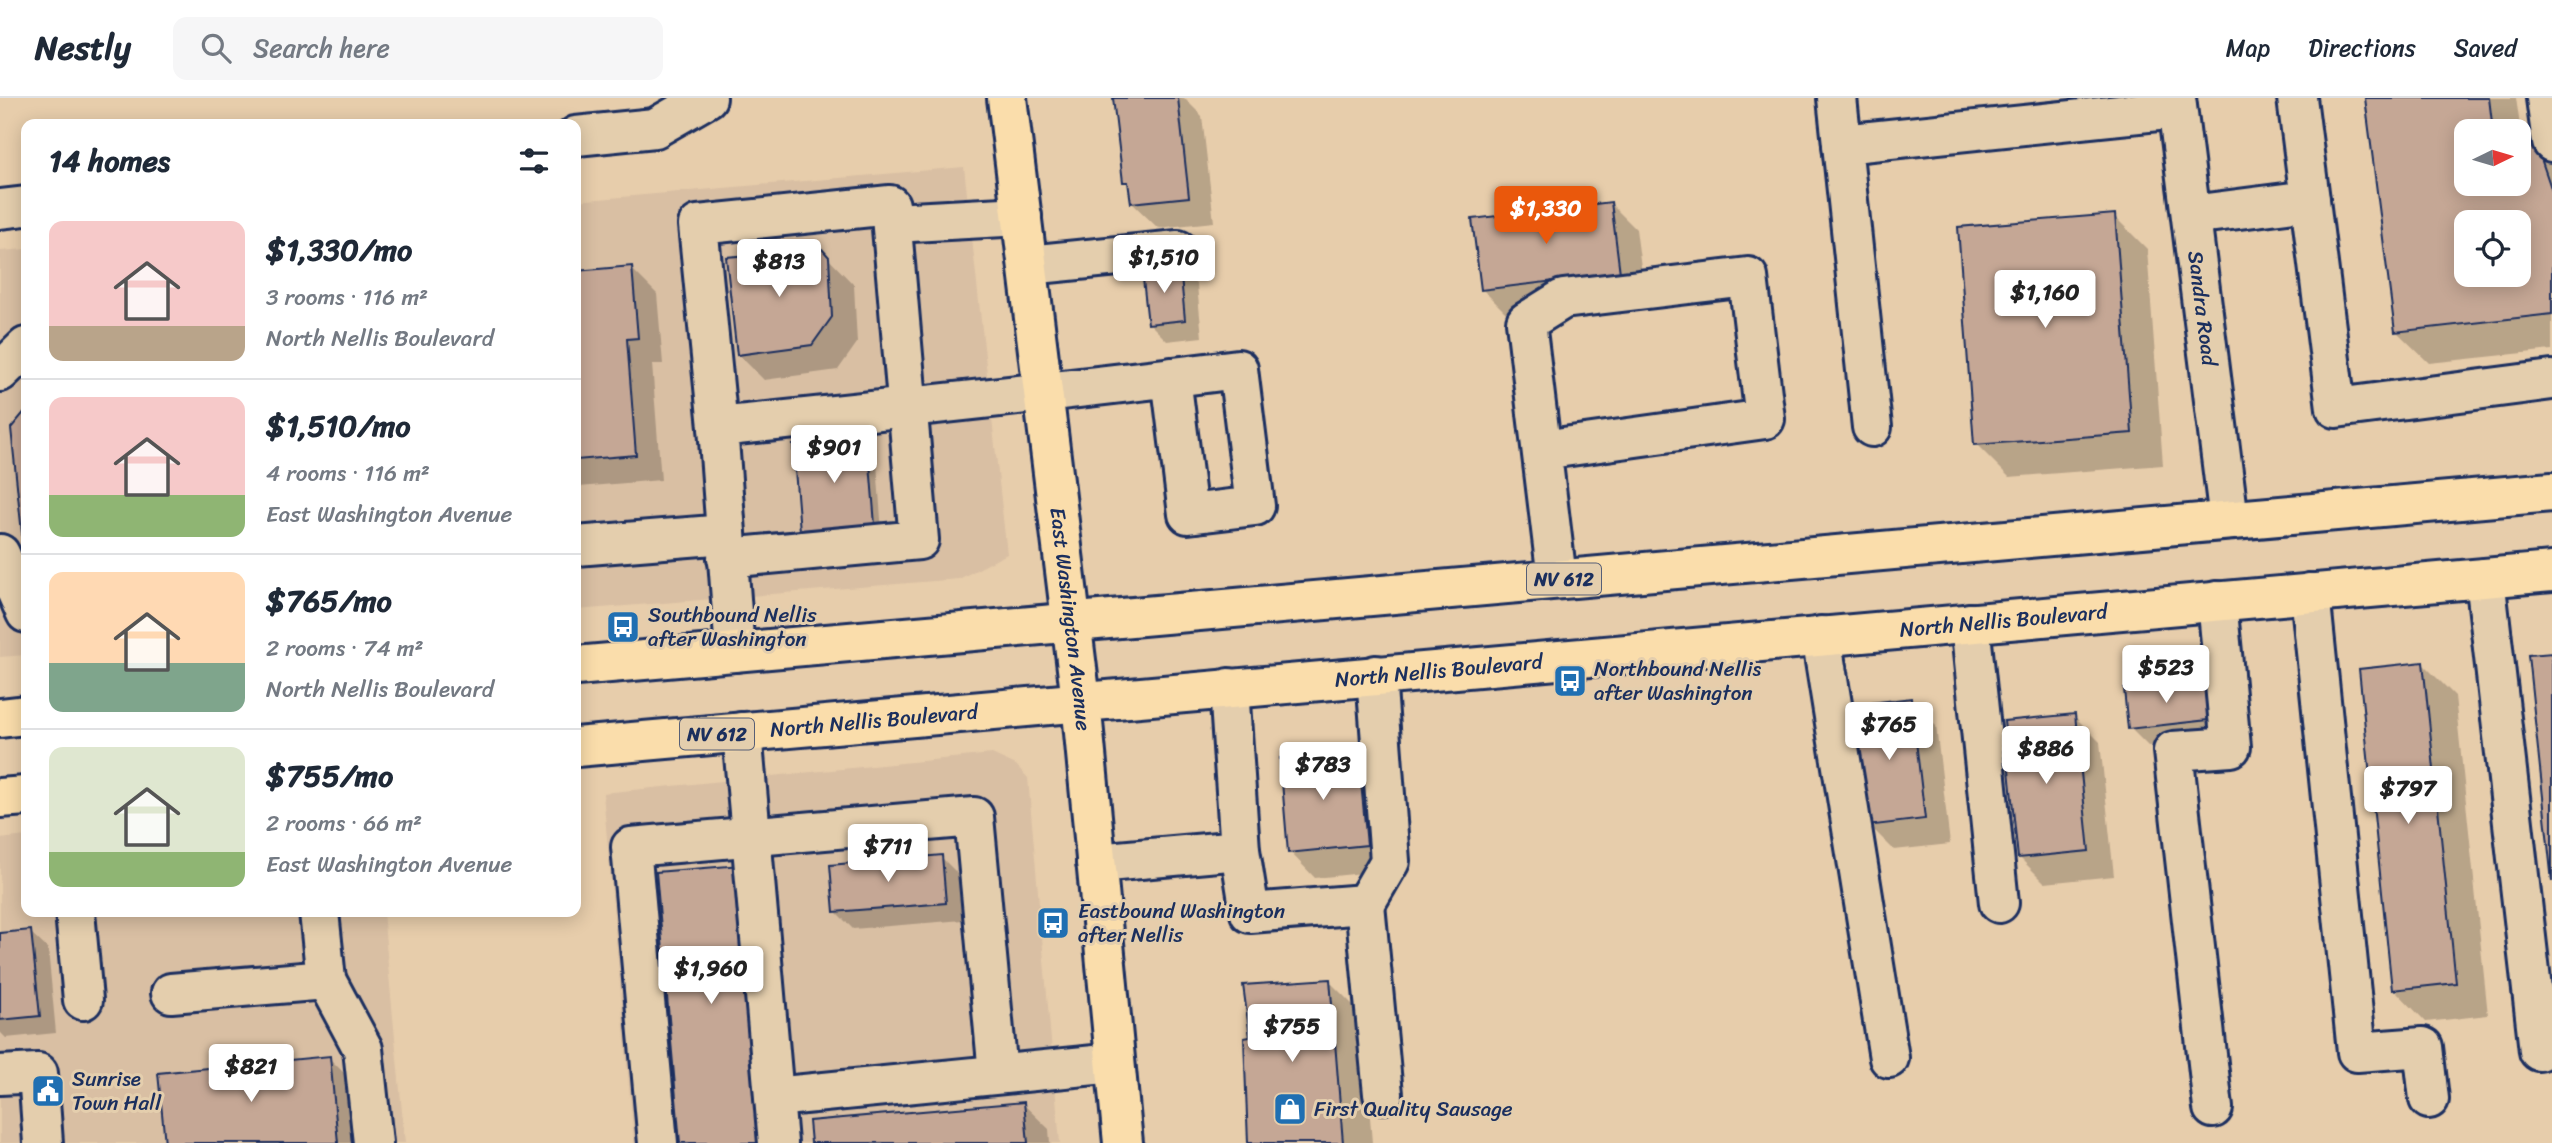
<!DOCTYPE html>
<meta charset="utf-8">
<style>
:root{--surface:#fff;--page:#f6f6f7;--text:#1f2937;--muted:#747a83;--line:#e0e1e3;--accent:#ea580c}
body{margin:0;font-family:Sriracha,sans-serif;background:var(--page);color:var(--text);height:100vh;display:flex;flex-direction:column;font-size:26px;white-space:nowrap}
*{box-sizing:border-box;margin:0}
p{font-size:23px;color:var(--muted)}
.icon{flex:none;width:38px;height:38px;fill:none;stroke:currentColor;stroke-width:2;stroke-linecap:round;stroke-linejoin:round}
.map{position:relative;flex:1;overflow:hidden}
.side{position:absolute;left:21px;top:21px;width:560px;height:798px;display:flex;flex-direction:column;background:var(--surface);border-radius:14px;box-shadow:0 4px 18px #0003}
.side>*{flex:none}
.needle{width:46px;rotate:85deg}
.fabs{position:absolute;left:2454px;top:21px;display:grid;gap:14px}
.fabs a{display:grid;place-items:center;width:77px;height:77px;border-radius:14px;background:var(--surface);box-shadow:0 4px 18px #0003;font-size:35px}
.price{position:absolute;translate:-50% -60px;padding:0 16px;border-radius:7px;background:#fff;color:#222;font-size:23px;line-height:46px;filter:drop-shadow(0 2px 4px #0008)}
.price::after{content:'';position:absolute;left:50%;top:42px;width:21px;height:16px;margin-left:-10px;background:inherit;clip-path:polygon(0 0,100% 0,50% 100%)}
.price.selected{background:var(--accent);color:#fff}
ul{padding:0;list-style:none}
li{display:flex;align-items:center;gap:21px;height:175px;padding:0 28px}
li+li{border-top:2px solid var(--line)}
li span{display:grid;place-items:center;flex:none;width:196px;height:140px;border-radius:14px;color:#555}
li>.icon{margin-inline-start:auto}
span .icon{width:84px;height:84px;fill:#fffc;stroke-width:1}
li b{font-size:30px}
h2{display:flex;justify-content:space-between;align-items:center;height:84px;padding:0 28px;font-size:30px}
header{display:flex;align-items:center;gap:42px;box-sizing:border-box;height:98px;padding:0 35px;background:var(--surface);border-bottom:2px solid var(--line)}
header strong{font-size:33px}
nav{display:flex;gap:38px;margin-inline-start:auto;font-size:24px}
.search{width:490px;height:63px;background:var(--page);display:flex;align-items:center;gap:18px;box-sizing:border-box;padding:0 24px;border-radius:14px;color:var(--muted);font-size:26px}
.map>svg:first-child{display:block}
.built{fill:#d9bfa3}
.shadow{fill:#0003;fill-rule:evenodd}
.building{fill:#c5a795;stroke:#1b2f5e;stroke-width:2;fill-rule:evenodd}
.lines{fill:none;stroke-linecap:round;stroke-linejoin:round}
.minor-casing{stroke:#1b2f5e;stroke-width:44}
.major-casing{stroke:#1b2f5e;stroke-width:44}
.minor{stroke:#e4cead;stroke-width:38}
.major{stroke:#faddab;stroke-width:38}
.labels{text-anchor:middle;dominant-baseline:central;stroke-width:6;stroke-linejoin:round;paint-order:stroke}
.shield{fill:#e4cead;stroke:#575f76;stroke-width:2}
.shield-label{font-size:19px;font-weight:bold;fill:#1b2f5e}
.street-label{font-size:21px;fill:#1b2f5e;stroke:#e4cead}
.poi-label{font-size:21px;fill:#1b2f5e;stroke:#e4cead;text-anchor:start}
</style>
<header>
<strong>Nestly</strong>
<div class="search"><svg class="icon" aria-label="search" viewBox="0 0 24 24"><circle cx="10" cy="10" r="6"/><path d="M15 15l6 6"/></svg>Search here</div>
<nav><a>Map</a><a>Directions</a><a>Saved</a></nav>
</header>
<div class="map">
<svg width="2552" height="1045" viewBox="0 0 2552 1045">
<rect width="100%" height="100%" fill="#e7cdab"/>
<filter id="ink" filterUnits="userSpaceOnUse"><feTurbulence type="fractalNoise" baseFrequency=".0143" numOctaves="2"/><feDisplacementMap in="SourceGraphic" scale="14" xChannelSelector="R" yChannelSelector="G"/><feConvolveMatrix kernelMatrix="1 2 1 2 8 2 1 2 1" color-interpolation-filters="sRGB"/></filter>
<g filter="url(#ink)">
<path class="built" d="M964,69L1007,456L959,481L576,512V103Z
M26,151V557L0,559V153Z
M992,656L1016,667L1028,680L1060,1045H634L603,695Z
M26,738V814H383L405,1045H0V741Z"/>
<path class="shadow" d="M1115,0H1184L1202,18L1214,124L1158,130L1132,105L1131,89L1125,83Z
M2367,0H2516L2521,35L2552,55V252L2429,265L2396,233ZM2466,33H2518V86H2466ZM2466,124H2518V177H2466Z
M1611,106L1636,131L1645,200L1508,217L1483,192Z
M2114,118L2147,151L2163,367L2009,379L1976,346Z
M821,153L854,187L857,245L838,272L764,282L738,256Z
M631,170L657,196L663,266H652L661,382L579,389L576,386V175Z
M1179,170L1197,187L1202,239L1167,243L1149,225Z
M26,315V458L13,330Z
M867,342L876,351L882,435L810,441L802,433Z
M2423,566L2455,598L2488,917L2426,924L2394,891Z
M2203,583L2221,601L2225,639L2148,648L2130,630Z
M1911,602L1936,628L1950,746L1894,752L1869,727Z
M2074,618L2100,644L2114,778L2045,785L2020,760Z
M1357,655L1383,681L1392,772L1315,780L1290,754Z
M941,759L959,777L963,822L853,831L836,814Z
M30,834L48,851L56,935L6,940L0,934V837Z
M1329,883L1362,916L1372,1045H1250L1252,941Z
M329,960L362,993L367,1045H167Z
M1023,1006L1049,1031L1050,1045H813Z"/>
<path class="building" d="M1113,0H1178L1189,99L1131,105L1128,84H1123Z
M2365,0H2489L2493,33H2466V86H2518V34L2531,31L2552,93V216L2395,234ZM2466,124H2518V177H2466Z
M1611,104L1620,175L1481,192L1472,121Z
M2115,116L2132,335L1974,347L1958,129Z
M822,151L829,159L832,219L812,247L737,257L726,159Z
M632,168L638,240L627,241L636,357L576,362V173Z
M1180,168L1185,222L1148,226L1142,172Z
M26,312V464H25L11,330Z
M868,341L875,427L800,433L793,347Z
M2552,555V784L2528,557Z
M2423,564L2456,885L2392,892L2359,571Z
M2204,582L2208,622L2128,631L2124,591Z
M1911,600L1925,721L1867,728L1853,607Z
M2075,616L2089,753L2018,760L2004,623Z
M1358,653L1367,747L1288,755L1280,660Z
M942,757L946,805L834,814L830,767Z
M741,767L765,1045H680L656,774Z
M31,832L40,918L0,922V835Z
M1330,881L1343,1045H1248L1244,940L1250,939L1243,887Z
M330,958L338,1045H165L158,975Z
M1024,1004L1028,1045H811L809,1023Z"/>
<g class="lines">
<defs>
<g id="minor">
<path d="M1837,0L1842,46"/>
<path id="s1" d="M2176,0L2229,422"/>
<path d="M2297,0L2310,102"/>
<path d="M2546,0L2552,44"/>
<path d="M576,38L655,30L707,0"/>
<path d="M0,111L26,108"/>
<path d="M2191,117L2310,102L2336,310L2552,282"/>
<path d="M893,125L1022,118"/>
<path d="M1028,167L1178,152"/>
<path d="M0,274L26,249"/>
<path d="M718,329L698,127L890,107L919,442L727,460"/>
<path d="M1872,329L1842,46L2177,11"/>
<path d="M1542,352L1765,321L1748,179L1563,201L1526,224L1557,481"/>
<path d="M576,448L726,436"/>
<path d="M0,456L26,515"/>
<path d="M2485,480L2539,953"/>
<path d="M2310,495L2357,954L2423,949L2429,1001"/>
<path d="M1970,525L1999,805"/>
<path d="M1821,538L1889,960"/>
<path d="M735,554L718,329C892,311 1065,293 1238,271L1255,408L1188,416L1171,279"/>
<path d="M742,634L778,1045"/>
<path d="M1240,752L1250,815L1365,806L1383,996"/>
<path d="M1096,765L1240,752L1229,590"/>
<path d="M1365,806L1390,763L1376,577"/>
<path d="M75,814L83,902"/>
<path d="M326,882L363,951L373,1045"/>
<path d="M171,895L326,882L319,814"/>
<path d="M0,977L38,975L43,1045"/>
<path d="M774,999L1115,965"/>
<path d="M2213,1010L2173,653L2231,649L2217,503"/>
<path d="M658,1045L631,749L974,719L998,976"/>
</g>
<g id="major">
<path id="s2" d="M1007,0L1081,603L1123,1045"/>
<path d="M576,568L2552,394"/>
<path d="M0,620L26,617"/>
<path id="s3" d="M576,649L2552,474"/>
<path d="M0,700L26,698"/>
</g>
</defs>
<use href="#minor" class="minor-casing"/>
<use href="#major" class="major-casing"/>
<use href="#minor" class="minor"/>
<use href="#major" class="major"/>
</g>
</g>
<defs>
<symbol id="bus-square" viewBox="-11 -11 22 22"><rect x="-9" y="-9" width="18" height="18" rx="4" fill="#1f6fb2" stroke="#e4cead"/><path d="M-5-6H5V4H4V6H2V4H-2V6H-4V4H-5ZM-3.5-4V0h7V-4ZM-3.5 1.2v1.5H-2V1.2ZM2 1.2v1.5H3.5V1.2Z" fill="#fff"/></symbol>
<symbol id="civic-square" viewBox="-11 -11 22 22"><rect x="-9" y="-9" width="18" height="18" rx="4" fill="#1f6fb2" stroke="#e4cead"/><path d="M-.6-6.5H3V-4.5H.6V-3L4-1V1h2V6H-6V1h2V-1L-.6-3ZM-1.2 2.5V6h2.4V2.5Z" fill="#fff"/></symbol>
<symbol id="shop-square" viewBox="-11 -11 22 22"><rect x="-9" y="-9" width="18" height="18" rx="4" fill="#1f6fb2" stroke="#e4cead"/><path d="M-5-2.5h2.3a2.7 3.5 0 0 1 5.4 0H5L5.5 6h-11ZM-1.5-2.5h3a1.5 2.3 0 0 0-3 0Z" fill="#fff"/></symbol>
</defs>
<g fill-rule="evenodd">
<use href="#bus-square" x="604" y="510" width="38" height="38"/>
<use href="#bus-square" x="1551" y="564" width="38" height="38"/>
<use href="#bus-square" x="1034" y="806" width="38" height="38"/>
<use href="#civic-square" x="29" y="974" width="38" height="38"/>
<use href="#shop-square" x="1271" y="992" width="38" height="38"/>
</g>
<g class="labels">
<g class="shield">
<rect x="1527" y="465.5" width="74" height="31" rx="5"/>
<rect x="680" y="620.5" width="74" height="31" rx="5"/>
</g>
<g class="shield-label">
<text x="1564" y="481">NV 612</text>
<text x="717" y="636">NV 612</text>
</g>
<g class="street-label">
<text stroke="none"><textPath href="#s1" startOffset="212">Sandra Road</textPath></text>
<text stroke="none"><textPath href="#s2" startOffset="525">East Washington Avenue</textPath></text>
<text stroke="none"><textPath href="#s3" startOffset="1433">North Nellis Boulevard</textPath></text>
<text stroke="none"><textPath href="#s3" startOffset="866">North Nellis Boulevard</textPath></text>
<text stroke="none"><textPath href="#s3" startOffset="299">North Nellis Boulevard</textPath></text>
</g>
<g class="poi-label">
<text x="648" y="517">Southbound Nellis<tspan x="648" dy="24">after Washington</tspan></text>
<text x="1594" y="571">Northbound Nellis<tspan x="1594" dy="24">after Washington</tspan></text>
<text x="1078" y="813">Eastbound Washington<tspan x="1078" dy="24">after Nellis</tspan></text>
<text x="72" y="981">Sunrise<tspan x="72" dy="24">Town Hall</tspan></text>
<text x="1314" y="1011">First Quality Sausage</text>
</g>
</g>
</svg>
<div class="fabs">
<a><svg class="needle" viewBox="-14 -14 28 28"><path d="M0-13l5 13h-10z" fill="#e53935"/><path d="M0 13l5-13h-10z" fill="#747a83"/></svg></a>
<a><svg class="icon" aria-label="locate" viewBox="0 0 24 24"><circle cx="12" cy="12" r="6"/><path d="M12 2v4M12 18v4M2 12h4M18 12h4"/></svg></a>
</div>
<b class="price selected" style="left:1546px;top:148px">$1,330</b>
<b class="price" style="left:1164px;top:197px">$1,510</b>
<b class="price" style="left:779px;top:201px">$813</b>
<b class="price" style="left:2045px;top:232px">$1,160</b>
<b class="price" style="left:834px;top:387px">$901</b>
<b class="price" style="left:2166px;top:607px">$523</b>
<b class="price" style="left:1889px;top:664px">$765</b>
<b class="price" style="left:2046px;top:688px">$886</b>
<b class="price" style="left:1323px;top:704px">$783</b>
<b class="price" style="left:2408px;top:728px">$797</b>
<b class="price" style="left:888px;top:786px">$711</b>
<b class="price" style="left:711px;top:908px">$1,960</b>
<b class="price" style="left:1292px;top:966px">$755</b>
<b class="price" style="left:251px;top:1006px">$821</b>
<section class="side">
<h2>14 homes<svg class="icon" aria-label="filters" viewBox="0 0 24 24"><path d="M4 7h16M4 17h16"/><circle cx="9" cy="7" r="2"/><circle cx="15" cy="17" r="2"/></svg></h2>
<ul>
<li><span style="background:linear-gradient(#f6c9c9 75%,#b9a48a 0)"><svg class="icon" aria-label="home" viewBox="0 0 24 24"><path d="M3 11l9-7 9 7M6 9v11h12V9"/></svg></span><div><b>$1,330/mo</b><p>3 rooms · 116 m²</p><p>North Nellis Boulevard</p></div></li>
<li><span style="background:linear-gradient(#f6c9c9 70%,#8fb573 0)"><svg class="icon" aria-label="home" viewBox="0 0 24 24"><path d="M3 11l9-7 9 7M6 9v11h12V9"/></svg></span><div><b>$1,510/mo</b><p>4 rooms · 116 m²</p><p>East Washington Avenue</p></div></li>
<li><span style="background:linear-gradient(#ffd9b3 65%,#7fa58c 0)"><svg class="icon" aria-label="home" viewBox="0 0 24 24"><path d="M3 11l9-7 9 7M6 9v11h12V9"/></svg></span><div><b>$765/mo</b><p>2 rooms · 74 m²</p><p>North Nellis Boulevard</p></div></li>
<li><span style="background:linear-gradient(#dfe7d0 75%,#8fb573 0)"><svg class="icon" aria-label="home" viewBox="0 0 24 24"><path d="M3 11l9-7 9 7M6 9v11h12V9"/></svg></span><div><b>$755/mo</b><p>2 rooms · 66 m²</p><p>East Washington Avenue</p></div></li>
</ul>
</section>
</div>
